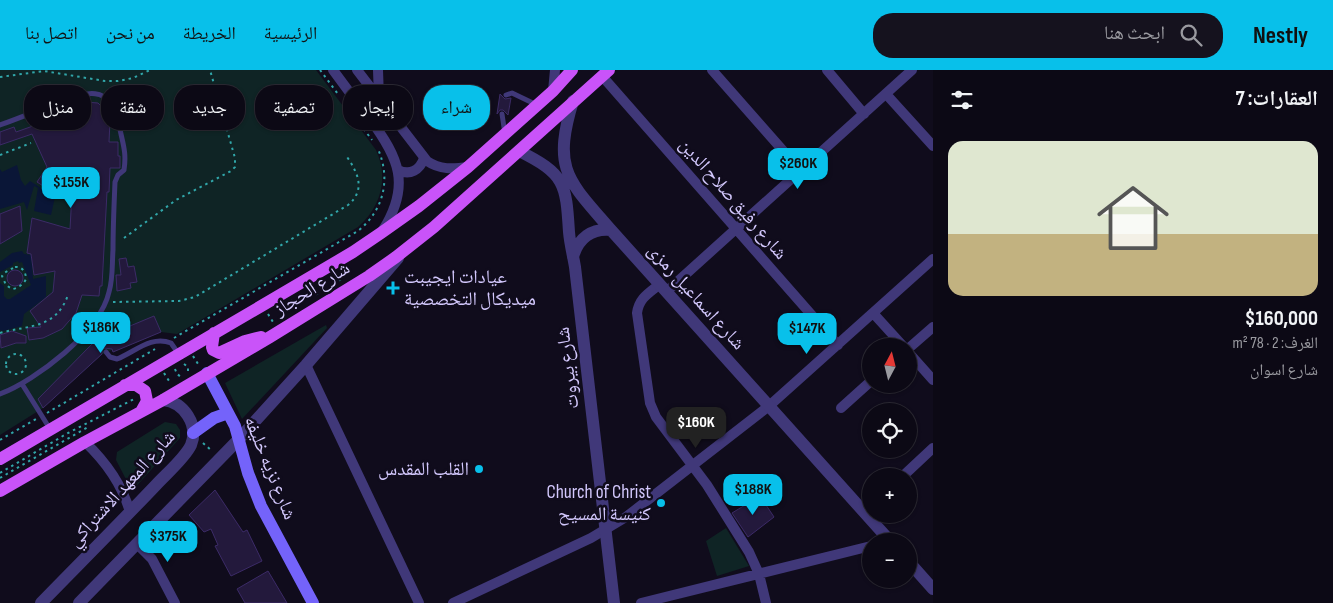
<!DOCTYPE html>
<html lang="ar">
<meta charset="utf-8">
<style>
:root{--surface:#0c0915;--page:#15121e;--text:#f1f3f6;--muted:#9a9aa0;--line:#2c2a34;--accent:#08c0ea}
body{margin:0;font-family:"Sofia Sans Condensed","Noto Naskh Arabic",sans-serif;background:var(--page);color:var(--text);direction:rtl;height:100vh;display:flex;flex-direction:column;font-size:19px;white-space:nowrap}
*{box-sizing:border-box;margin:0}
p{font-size:16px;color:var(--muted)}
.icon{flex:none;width:28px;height:28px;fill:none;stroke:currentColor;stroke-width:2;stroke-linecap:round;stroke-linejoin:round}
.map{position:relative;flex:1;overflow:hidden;direction:ltr}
.drawer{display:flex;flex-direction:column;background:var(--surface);width:400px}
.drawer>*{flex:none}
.banner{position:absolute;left:15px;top:15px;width:475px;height:45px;direction:rtl;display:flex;gap:10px}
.needle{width:32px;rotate:7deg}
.fabs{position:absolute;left:862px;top:268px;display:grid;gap:10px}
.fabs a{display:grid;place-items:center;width:55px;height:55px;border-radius:50%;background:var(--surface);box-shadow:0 1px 4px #0004,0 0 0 1px var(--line);font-size:25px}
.price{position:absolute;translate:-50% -42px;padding:0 11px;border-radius:10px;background:var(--accent);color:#111;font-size:16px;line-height:32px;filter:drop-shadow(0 1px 2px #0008)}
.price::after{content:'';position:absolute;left:50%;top:30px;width:15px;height:11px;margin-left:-8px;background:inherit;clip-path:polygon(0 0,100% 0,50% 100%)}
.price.selected{background:#222;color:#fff}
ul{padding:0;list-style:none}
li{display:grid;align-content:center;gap:10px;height:265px;padding:0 15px}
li+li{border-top:1px solid var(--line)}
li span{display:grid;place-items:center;height:155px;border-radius:15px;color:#555}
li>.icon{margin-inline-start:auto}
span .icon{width:90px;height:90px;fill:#fffc;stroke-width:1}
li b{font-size:21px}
h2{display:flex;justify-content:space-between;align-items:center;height:60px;padding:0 15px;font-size:21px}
.chip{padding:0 18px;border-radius:20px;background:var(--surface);box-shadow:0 1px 4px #0004,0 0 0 1px var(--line);font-size:18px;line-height:45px}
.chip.selected{background:var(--accent);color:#111}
header{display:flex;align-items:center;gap:30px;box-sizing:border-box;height:70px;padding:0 25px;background:var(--accent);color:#111}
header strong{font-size:24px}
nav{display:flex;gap:28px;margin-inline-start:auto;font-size:18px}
.search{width:350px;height:45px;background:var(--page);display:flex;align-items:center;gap:12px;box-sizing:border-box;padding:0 18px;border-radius:20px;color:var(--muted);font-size:19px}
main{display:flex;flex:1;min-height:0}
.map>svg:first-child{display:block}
.green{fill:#0f2425}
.water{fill:#0a1637}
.building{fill:#23193c;stroke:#3c2b67}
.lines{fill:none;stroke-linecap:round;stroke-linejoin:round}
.path{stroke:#31a6a9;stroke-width:2;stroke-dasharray:2.5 4;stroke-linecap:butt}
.service{stroke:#403879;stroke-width:5}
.minor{stroke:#403879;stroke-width:10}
.tertiary{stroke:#403879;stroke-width:12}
.secondary{stroke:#7463fa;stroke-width:12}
.primary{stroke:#c953f9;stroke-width:12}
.poi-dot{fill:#08c0ea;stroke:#100c1c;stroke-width:2}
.labels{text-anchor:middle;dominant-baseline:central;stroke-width:5;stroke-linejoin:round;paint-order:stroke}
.street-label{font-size:19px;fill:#d3c8fd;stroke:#100c1c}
.poi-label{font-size:19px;fill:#d3c8fd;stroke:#100c1c;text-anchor:end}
</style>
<header>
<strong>Nestly</strong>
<div class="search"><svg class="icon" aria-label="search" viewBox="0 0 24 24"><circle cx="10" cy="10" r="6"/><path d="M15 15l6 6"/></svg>ابحث هنا</div>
<nav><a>الرئيسية</a><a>الخريطة</a><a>من نحن</a><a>اتصل بنا</a></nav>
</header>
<main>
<section class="drawer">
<h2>العقارات: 7<svg class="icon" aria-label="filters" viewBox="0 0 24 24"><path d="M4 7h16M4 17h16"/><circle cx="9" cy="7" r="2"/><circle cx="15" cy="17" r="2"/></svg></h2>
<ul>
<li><span style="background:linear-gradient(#dfe7d0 60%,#c2b280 0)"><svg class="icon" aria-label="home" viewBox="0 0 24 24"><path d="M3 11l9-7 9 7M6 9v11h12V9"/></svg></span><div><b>$160,000</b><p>الغرف: 2 · 78 m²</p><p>شارع اسوان</p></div></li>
</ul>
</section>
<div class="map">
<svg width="933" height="533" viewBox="0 0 933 533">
<rect width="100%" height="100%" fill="#100c1c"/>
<path class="green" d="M0,0H316L376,80C389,108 381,137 358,157L177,264L161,262L113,282L112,280L101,285L43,338L0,365Z
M326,255L327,258L242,349L225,313Z
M165,352L176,354L180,360V368L132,421L116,390L117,382Z
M726,458L749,496L717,506L706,471Z"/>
<path class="water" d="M17,95L21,110L25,116L30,111L55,127L51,145L34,141L38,118L34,116L27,140L24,132L0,139V99L2,102Z
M22,181L24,184L31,185L33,209L46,206V227L24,244L22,256L3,261L0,260V213L4,216V226L7,229H10L31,215L22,192L19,193L18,191L13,193V195L0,202V192L12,183Z"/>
<path class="building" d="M500,24L505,29L511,28L508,45L503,40H500L497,44Z
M85,32L98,33L107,42L110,51L109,72H118V86H120V98H110L109,122H107L102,216H100L99,226L82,225L76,243L62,259L43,268L29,270L27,258L41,257L30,241L53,222L55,201L34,205L31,184L27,183L32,148L70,159L72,123H54L37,112L47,97L32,64L0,75V62L14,57L16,62L33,56L32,55Z
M20,136L22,161L0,174V144Z
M126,188L128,197L134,196L137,212L130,213L131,218L117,221L116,205H121L119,189Z
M7 208a8 8 0 1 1 16 0a8 8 0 1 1-16 0Z
M154,246L161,262L113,282L112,279L104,278L102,281V284L43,338L38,329L93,273L101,274L103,268L106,266Z
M12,261L26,266V273H16L1,278L0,265Z
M215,420L243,462L247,460L262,491L231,506L215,476L218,475L211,459L204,462L189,445Z
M760,426L774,447L748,467L732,443Z
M268,501L287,533H245L237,519Z"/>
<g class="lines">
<path class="path" d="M320,0L338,24
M0,7L44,1L105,11H118L133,8L150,0
M348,38L372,70
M0,85L31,73
M124,168L176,130L231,101L235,97V88L210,0
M15,197C22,196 26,202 26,209C24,214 17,219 12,219L6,215L2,206L4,203Z
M336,203L341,212
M313,217L318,226
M291,230L297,239
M113,232L179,231L195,227L348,135C366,120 358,103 347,87
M268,244L273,252
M0,263C29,255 56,259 68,225
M174,268L358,161C384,140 391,109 378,79
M6 294a10 10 0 1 1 20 0a10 10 0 1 1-20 0Z
M193,286L200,297
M184,294L188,297V302
M175,299L177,304L181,307
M164,303L171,314
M47,343L155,279
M0,370L36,349
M203,373L212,381
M0,403L68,363L136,328
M0,408L88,357"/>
<path class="service" d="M506,25L512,23L537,35
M502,44L505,64
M0,55C17,49 34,42 50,36C81,24 110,9 119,54C122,72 127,81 124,100L118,105L115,112C114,135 113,158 113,180C112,194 113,209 109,222C100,262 36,310 0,324
M89,257L99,270
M106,282L110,287L117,289C135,282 151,265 171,273L178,283
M22,314L50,359"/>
<path class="minor" d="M333,0C345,16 357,33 370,49C399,88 411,115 383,160
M357,0L427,91C440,100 453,99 468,97
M378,0L379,28
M712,0L801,101
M827,0L864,44
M602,6L838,275
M553,21L555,0
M886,24L933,76
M398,100C410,106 420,100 424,88
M660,214C649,223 639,228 637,243L650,333L656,347L707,415L749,482L759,504L766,533
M666,222L912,0
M873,243L903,276
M909,278L933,257
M909,283L933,310
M306,295L419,533
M841,338L871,311
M85,372C106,392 122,414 130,442
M903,406L933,378
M137,474L152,489L175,533
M453,533L591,468L626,447L769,336L933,189
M641,533L871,476"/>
<path class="tertiary" d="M573,31C552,100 568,110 611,160L890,471
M519,81C565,104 566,113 569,162C570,174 573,185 575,197L614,533
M573,187C578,168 592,158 611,160
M909,492L933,519
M41,533C79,494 118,455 156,415C166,404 185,388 191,375C199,355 184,332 163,330
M79,533L239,369L306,295L398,188"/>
<path class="secondary" d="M207,303L235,356L248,403L261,436L313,533
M193,363L214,348L228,343"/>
<path class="primary" d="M214,263L212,277L213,280L219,283L245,271L261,267
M125,315H136L145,321L147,331L142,340
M0,389L263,235L353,182L381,163L419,136L468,97L553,21L572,0
M0,421L85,372L163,330L270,267L369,206L396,187L434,157L609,0"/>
</g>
<g class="poi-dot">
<path d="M390.5 210.5h5v5h5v5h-5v5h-5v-5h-5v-5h5z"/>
<circle cx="479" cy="399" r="5"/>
<circle cx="661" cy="433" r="5"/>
</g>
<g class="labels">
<g class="street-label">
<text transform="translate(733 129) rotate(49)">شارع رفيق صلاح الدين</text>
<text transform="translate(312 219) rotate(-32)">شارع الحجاز</text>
<text transform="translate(696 227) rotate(48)">شارع اسماعيل رمزى</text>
<text transform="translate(568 298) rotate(-97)">شارع بيروت</text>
<text transform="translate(270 398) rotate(68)">شارع نزيه خليفه</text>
<text transform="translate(122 419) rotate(-48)">شارع المعهد الاشتراكي</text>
</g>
<g class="poi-label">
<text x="404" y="207" text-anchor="start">عيادات ايجيبت<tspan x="404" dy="22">ميديكال التخصصية</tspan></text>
<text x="469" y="399">القلب المقدس</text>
<text x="651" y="422">Church of Christ<tspan x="651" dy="22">كنيسة المسيح</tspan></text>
</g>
</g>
</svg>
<div class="fabs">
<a><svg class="needle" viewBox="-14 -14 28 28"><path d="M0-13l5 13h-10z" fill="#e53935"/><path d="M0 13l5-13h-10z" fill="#9a9aa0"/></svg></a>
<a><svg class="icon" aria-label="locate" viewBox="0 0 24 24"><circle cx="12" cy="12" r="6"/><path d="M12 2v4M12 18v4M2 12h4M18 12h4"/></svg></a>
<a>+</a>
<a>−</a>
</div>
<b class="price" style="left:798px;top:120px">$260K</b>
<b class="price" style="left:71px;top:139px">$155K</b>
<b class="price" style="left:101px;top:284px">$186K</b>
<b class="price" style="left:807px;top:285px">$147K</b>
<b class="price selected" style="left:696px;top:379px">$160K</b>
<b class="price" style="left:753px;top:446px">$188K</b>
<b class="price" style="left:168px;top:493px">$375K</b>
<div class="banner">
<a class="chip selected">شراء</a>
<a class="chip">إيجار</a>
<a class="chip">تصفية</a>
<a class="chip">جديد</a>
<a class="chip">شقة</a>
<a class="chip">منزل</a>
</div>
</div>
</main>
